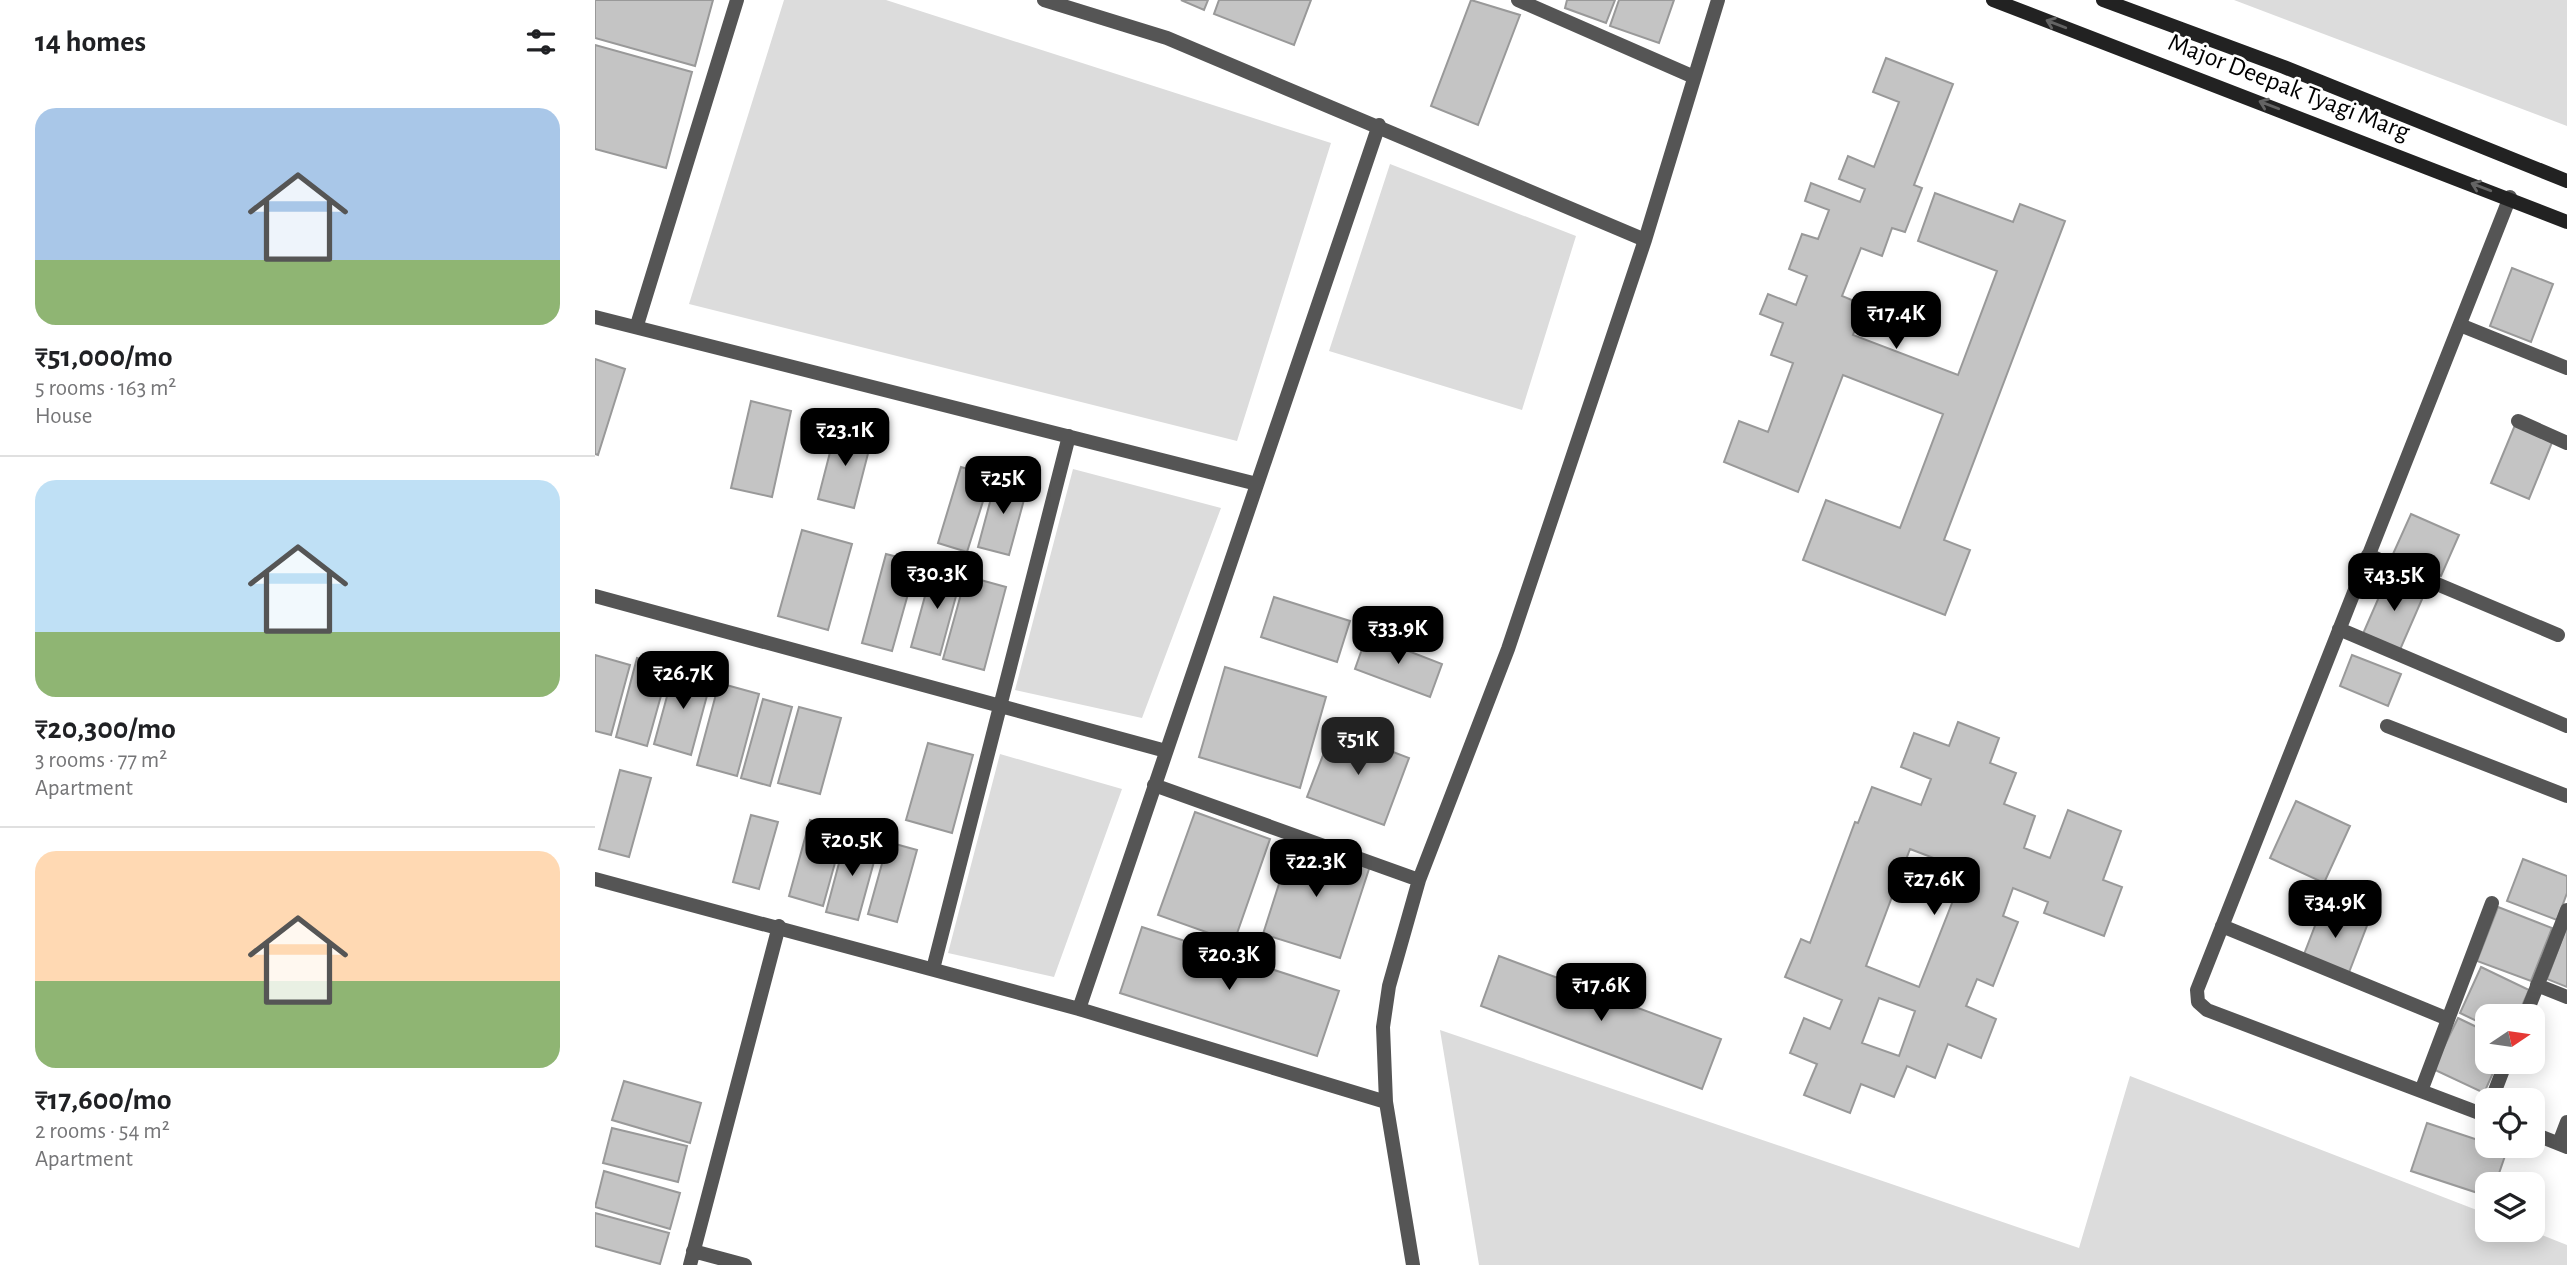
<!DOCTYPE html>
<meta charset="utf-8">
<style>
:root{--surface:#fff;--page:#f6f6f6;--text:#202124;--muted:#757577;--line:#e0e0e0;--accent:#000}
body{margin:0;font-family:"Alegreya Sans",sans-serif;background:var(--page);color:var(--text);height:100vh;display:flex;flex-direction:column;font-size:26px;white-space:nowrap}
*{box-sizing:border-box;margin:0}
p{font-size:23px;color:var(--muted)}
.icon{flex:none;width:38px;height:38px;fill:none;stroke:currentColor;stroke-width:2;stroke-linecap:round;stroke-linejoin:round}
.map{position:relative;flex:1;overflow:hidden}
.sheet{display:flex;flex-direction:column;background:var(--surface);width:595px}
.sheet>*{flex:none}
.needle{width:46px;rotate:77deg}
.controls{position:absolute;left:1880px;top:1004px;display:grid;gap:14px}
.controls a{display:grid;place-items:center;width:70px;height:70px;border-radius:14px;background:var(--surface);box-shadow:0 4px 18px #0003;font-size:35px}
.price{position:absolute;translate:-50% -60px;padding:0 16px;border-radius:14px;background:var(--accent);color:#fff;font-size:23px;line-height:46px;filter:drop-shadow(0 2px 4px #0008)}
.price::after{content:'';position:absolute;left:50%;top:42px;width:21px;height:16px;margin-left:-10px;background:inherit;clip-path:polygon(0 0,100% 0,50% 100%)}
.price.on{background:#222;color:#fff}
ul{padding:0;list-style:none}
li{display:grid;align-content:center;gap:14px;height:371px;padding:0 35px}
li+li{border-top:2px solid var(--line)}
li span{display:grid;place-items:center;height:217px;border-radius:21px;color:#555}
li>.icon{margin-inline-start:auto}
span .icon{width:126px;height:126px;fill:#fffc;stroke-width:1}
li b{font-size:30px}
h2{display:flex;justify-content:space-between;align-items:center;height:84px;padding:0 35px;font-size:30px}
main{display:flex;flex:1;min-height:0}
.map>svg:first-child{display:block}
.green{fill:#dcdcdc}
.building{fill:#c4c4c4;stroke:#999;stroke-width:2;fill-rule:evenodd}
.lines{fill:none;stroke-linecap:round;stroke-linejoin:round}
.street{stroke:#555;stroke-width:14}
.secondary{stroke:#222;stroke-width:14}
.oneway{stroke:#646464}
.labels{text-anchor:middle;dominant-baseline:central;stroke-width:5;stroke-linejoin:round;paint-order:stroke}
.street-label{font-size:26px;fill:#000;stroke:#fff}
</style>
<main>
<section class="sheet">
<h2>14 homes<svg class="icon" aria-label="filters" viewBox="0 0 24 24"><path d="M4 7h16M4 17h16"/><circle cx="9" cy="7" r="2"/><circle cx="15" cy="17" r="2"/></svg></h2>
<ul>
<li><span style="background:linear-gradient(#a9c7e8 70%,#8fb573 0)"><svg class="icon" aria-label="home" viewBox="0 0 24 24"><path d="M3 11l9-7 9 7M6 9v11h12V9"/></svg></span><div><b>₹51,000/mo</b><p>5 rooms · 163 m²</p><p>House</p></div></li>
<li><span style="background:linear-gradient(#bfe0f5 70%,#8fb573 0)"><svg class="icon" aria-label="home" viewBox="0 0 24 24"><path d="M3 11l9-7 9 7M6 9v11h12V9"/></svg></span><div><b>₹20,300/mo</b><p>3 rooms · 77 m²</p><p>Apartment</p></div></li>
<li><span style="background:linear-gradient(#ffd9b3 60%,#8fb573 0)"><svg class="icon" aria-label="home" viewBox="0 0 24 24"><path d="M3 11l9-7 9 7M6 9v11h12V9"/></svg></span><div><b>₹17,600/mo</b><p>2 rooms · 54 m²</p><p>Apartment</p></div></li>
</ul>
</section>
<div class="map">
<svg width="1972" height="1265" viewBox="0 0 1972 1265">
<rect width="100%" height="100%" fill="#fff"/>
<path class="green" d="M189,0H291L736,143L642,441L94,304Z
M1639,0H1972V126Z
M795,164L981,236L927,410L734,351Z
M478,469L626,508L547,718L420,690Z
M405,754L527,789L459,977L353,953Z
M845,1030L1484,1248L1535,1076L1892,1214V1230H1934L1972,1245V1265H884Z"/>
<path class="building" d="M0,0H118L100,66L0,38Z
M586,0H613L609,10Z
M624,0H716L699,45L619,14Z
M876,0L925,15L883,125L836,106Z
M972,0H1020L1011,23L970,8Z
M1024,0H1079L1064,43L1015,26Z
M0,45L97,72L71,168L0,149Z
M1291,58L1358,84L1319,185L1327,188L1310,232L1297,228L1287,256L1266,248L1247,296L1269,305L1258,335L1363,375L1402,271L1323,241L1340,193L1418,222L1425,204L1470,221L1349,540L1375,550L1350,615L1208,560L1231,500L1305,528L1348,414L1248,375L1203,492L1129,462L1144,421L1173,432L1198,363L1176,355L1188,323L1165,314L1173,294L1201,305L1212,276L1194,269L1207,234L1223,239L1234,210L1210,201L1216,183L1265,202L1270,189L1244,179L1253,156L1279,167L1304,102L1278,92Z
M1917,268L1958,284L1936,342L1895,326Z
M0,359L30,369L3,455L0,454Z
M156,401L196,411L177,497L136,488Z
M1920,425L1958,440L1934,499L1896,483Z
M241,429L277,438L259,508L223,499Z
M366,467L396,476L372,552L343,543Z
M402,476L433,485L414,555L383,547Z
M1816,514L1864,535L1846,576L1798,554Z
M207,530L257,544L233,630L183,616Z
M291,554L322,562L297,651L267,643Z
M338,567L367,574L345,655L316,647Z
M1794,574L1831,590L1804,652L1767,636Z
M371,576L411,587L389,670L348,659Z
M679,597L755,621L742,662L666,637Z
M772,635L847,664L835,697L760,669Z
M0,655L35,665L16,735L0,731Z
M1757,655L1806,674L1793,706L1745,686Z
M42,658L74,667L52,746L21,737Z
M80,667L117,677L96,755L59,744Z
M630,667L731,697L705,788L604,757Z
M124,683L164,694L142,776L102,765Z
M168,699L197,707L175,786L146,778Z
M204,707L246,718L225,794L183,783Z
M1363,722L1404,738L1395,763L1421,773L1409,804L1440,816L1429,848L1455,858L1473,810L1526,831L1508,880L1527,887L1509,936L1449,913L1453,902L1418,888L1408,916L1423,922L1398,986L1382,979L1371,1006L1401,1019L1386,1058L1353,1044L1340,1078L1312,1066L1299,1097L1266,1084L1255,1113L1209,1095L1222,1064L1195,1053L1209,1018L1235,1029L1247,1000L1190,977L1206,939L1215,943L1260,822L1263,823L1277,787L1326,805L1336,779L1306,767L1319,733L1354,746ZM1315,849L1370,870L1324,987L1271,966ZM1284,998L1320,1011L1304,1056L1267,1043Z
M738,729L814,758L789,825L712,797Z
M333,743L378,755L357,833L311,820Z
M25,770L56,778L34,857L4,849Z
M1701,801L1755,826L1729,883L1675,858Z
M600,812L675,839L639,942L563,915Z
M156,815L183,822L164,889L138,882Z
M215,820L239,827L233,849L243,852L228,906L194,896Z
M252,833L277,839L272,856L280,858L263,920L231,912Z
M698,840L775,866L745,958L668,934Z
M293,842L322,850L302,922L273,914Z
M1928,859L1972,876V893L1962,920L1912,901Z
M1728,905L1773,923L1753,975L1708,957Z
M1903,907L1957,928L1936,981L1882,961Z
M1972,926V987L1952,979Z
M547,927L744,991L722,1056L525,993Z
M904,956L1126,1039L1107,1089L886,1006Z
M1886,967L1934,990L1922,1017H1892V1026L1865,1013Z
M1863,1018L1892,1032V1062H1903L1889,1093L1838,1069Z
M29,1081L106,1103L95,1143L17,1120Z
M1832,1123L1892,1143V1146L1912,1150L1900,1185H1892V1196L1816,1171Z
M17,1128L92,1146L83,1182L8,1163Z
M9,1171L85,1193L75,1229L0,1207Z
M0,1213L74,1233L65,1264L0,1246Z"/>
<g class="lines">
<path class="street" d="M449,0L572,38L1050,240
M923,0L1099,77
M0,317L662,484
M42,325L142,0
M1865,325L1972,368
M1923,421L1972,443
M1773,555L1963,635
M0,596L571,751
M1744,629L1972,726
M1792,726L1972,796
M559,785L824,880
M0,879L484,1009L791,1102
M1627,926L1853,1019
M338,969L474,436
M1942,985L1972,997
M484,1009L784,125
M1930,1017L1972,910
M1826,1091L1897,903
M1896,1101L1911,1062
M1892,1116L1612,1010L1603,1002L1602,990L1915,197
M1937,1133L1972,1147
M1964,1143L1972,1122
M98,1251L150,1265
M95,1265L184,926
M818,1265L791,1102L788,1027L794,986L824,880L913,649L1050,240L1123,0"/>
<path class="secondary" d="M1398,0L1972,222
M1508,0L1689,67L1972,181"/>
</g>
<defs><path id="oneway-shaft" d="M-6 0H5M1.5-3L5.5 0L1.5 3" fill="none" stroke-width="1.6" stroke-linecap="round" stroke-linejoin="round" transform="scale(1.75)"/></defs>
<g class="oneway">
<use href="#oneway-shaft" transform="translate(1461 24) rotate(-159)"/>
<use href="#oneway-shaft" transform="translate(1674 105) rotate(-159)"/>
<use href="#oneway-shaft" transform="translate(1886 187) rotate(-159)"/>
</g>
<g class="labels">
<g class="street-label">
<text transform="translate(1694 87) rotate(21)">Major Deepak Tyagi Marg</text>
</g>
</g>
</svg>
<div class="controls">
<a><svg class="needle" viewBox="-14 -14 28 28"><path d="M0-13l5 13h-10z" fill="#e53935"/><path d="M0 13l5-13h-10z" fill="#757577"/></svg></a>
<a><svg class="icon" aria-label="locate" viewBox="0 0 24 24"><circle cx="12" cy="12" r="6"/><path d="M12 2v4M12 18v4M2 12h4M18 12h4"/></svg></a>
<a><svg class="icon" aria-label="layers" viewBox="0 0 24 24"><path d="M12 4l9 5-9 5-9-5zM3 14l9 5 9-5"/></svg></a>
</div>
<b class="price" style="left:1301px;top:351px">₹17.4K</b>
<b class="price" style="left:250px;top:468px">₹23.1K</b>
<b class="price" style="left:408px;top:516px">₹25K</b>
<b class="price" style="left:342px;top:611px">₹30.3K</b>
<b class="price" style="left:1799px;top:613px">₹43.5K</b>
<b class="price" style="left:803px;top:666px">₹33.9K</b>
<b class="price" style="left:88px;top:711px">₹26.7K</b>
<b class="price on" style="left:763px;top:777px">₹51K</b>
<b class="price" style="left:257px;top:878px">₹20.5K</b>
<b class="price" style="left:721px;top:899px">₹22.3K</b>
<b class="price" style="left:1339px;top:917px">₹27.6K</b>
<b class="price" style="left:1740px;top:940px">₹34.9K</b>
<b class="price" style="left:634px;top:992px">₹20.3K</b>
<b class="price" style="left:1006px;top:1023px">₹17.6K</b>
</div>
</main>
